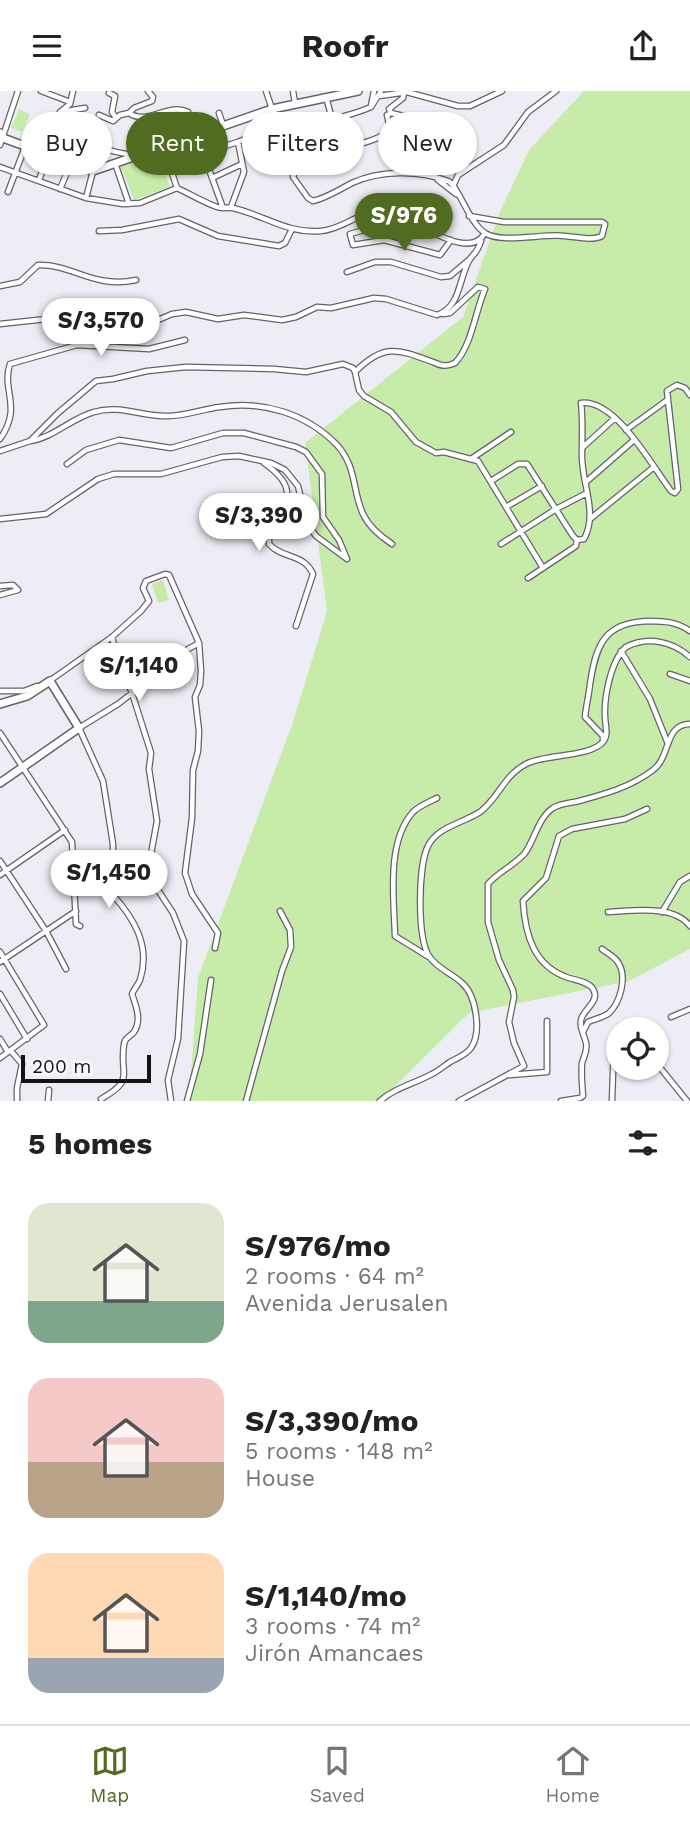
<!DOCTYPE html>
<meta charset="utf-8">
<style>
:root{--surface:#fff;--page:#f2f2f2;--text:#222;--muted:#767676;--line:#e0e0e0;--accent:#516c20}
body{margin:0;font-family:"Work Sans",sans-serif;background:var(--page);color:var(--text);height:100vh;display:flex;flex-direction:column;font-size:26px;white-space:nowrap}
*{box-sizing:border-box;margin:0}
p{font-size:23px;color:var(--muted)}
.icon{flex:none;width:38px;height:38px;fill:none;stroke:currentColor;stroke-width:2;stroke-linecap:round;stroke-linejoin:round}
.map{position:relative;height:1010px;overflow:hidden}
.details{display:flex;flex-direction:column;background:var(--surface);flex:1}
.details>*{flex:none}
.banner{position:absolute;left:21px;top:21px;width:649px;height:63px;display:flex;gap:14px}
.tools{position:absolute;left:606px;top:926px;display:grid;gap:14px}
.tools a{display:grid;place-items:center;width:63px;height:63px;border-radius:50%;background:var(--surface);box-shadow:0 2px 5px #0004;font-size:35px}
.scale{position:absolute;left:21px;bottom:18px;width:130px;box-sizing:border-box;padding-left:7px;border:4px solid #141416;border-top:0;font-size:19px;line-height:24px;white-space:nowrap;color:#141416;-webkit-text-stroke:5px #fbfbfe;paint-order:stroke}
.price{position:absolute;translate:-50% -60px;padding:0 16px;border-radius:24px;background:#fff;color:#222;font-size:23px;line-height:46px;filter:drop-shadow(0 2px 4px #0008)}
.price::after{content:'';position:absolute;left:50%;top:42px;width:21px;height:16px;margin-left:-10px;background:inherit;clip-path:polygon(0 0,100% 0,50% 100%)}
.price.current{background:var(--accent);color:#fff}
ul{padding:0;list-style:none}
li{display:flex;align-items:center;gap:21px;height:175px;padding:0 28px}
li span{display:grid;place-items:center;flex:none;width:196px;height:140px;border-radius:21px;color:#555}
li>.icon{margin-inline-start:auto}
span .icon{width:84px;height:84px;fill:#fffc;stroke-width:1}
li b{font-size:30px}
h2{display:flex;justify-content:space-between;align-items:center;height:84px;padding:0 28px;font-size:30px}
.tag{padding:0 24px;border-radius:32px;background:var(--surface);box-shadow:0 2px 5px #0004;font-size:24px;line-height:63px}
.tag.current{background:var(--accent);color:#fff}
header{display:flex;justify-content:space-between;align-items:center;height:91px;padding:0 28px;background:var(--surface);font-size:32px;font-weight:700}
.tab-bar{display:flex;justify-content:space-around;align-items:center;height:98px;border-top:2px solid var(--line);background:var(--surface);font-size:19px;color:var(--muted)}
.tab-bar a{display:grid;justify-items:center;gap:4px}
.tab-bar .current{color:var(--accent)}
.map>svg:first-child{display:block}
.green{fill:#c7ecaa}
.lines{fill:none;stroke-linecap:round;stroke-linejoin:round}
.street-casing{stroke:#63636a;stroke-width:7}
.secondary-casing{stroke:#63636a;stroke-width:10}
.street{stroke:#fff;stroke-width:4.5}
.secondary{stroke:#fff;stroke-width:7}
</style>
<header><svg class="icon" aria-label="menu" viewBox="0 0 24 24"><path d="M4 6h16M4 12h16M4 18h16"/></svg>Roofr<svg class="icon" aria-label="share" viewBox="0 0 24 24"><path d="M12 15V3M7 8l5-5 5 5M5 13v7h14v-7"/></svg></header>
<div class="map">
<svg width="690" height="1010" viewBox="0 0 690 1010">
<rect width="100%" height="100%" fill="#ededf5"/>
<path class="green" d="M584,0H690V858L629,890L469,922L380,1010H189L198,887L293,631L327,520L305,352L463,226L499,123L529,59Z
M19,18L30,23L22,41L11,37Z
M158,62L170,96L134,109L121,76Z
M163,489L169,509L158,512L152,493Z"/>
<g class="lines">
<defs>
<path id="street" d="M41,0L70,11
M73,0L70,13L60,21L61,34C83,50 107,62 135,64
M148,0L153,6L152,10L134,17L129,22C148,35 168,11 188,21L223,117
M266,0L272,18
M293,0L295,12
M109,2L115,5L112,21L116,27
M379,5L407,1L458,15H470L502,0
M326,6L331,24
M371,15L374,0
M61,21L85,17
M219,22L223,34
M391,22L389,18L403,7L404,1
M99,24L113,30L120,24L129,22
M440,34L391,22L387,24L390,38C371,61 300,53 293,86L308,107L313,110C327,107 340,98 352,92C380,79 419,79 448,90C458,94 469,132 485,142C501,153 545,142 565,145C577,146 592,150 602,145L605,133L602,131H504L469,125
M261,53C296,32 334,32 371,16L381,0
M0,54L18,0
M163,55L177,97
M202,62L238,51L278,34
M115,72L129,113
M0,76L86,107L123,113L140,112L177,97C190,103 203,111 217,116C222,118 227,116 233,117C264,124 287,143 321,140C345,138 357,119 388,122C412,125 468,173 485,142
M212,87L242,73
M39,89L48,64
M438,89L456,103
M454,93L458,84L504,54L528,21L556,0
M60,98L71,72
M8,101L25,56
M86,107L93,80
M231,116L244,81L238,51
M404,127L401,139L375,136L350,143L353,154L384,149L440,164L451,149
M99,140L122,139L179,128L218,145L279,155L285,152L292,138
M347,181L375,171H391L441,186L450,185L470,168
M0,195L20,191L38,174C73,173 93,198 136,189
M0,233L74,225L118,234L136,235L151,232L172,223L186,221L218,228L244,224L282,229L296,226L317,216L331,217L374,207L386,208L437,224C462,215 458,187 470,168C476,160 477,162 481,150
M355,281C384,252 397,258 433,271C441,275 447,276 455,272C472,254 475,221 485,198L478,196L450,222L443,223
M626,339L666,310
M0,348C23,315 1,300 10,273L77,254L149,258L185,249
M31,350C54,346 72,327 94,321C119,313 143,326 168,325C185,325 203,318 220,316C263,309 307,323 337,354C357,376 352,399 363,423C369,436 380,445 392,453
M583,356L615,327
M0,360L30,350L58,322L96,290L113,288L147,280L186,276L274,278L306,281L343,273L353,277L355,281L359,299L364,305L391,321L416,351L436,362L444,361L478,370L543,477
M471,368L511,341
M264,372C302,399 285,410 269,445V453C282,468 304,462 313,483L296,535
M491,390L518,373H527L573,445L577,449L584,448C599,421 580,389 582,361C582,344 583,328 581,312C616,308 652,375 671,400L675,402L678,398L667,300L677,294L685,297L690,304
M586,391L634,349
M506,416L542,395
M0,428L46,423L98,388L114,383H161L222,366L239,365L271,372L285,379L298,395L307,432L316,445L347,468L339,449L323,426L322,383L306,361L296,356L244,342H223L171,357L119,349L86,359L67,373
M590,428L654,376
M501,453L556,418L587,402
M528,487L576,455L577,449
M0,495L13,494L18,499L0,504
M112,546L118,568L132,602L151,662L149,678L157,730L151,763L150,787L173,822L184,850L178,948L168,989L171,1010
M621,560L650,608L668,653
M163,572L199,552
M670,583L690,590
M48,591L112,546L141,520L149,510L143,497L146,490L165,483L169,484L199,552L201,580L200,594L195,606L199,640L198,660L193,679L192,727L185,782L192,803L218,842L215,857
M0,600H24L37,595
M0,642L72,751L76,833L80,835
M603,649V645L585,626C586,615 589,604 590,593C596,554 604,531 649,530C665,530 677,531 690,540
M0,770L46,840L66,878
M0,784L65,739
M608,821C632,820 674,813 690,835
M662,821L680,791L690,785
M0,861L44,934L0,967
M429,866L395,845C394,808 386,751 413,721C419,715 429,711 437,707
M0,871L76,820
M0,903L27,948
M671,926L690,918
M583,941L588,931C594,928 603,927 609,922C620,912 627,887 619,873C616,866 608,863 602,858
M0,948L8,961
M11,960L22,973L17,997V1010
M662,979L687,1010
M510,984L547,981V930
M101,1008C136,988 119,985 124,953C125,946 130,946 134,941C142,929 136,915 132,903C134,898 138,894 140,889C151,855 134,827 112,803L113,753L103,690L79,637L118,613L157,583L160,579L164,561
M48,1010L49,999
M187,1010L200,963L211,889
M246,1010L282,880L291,856L290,839L280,820
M380,1010C396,996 414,993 432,983C438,980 444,975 450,971C457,967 466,964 471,957C482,941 476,904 462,892C453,883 436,877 429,865C417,846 418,775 428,755C437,736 463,732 480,721C500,706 503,684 528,672C548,663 590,666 603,651C609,644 605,634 605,625C604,606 611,569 626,556C648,545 672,550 690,566
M459,1010L524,975L514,952L509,931L514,906L513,899L499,869L488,831V793C498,781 515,774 525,762C535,748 538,727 553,717C561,712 571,712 579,710C605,703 631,696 653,679C671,666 664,633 690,633
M561,1010L580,1007L583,1005C582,994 581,983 582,972C584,965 588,959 586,952C584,943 578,934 582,926C586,917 600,909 593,898C589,891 576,889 569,887C534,876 525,844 523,810L546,787L559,745L572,738L625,728L647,718
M612,1010L614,951"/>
<path id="secondary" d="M0,42L3,47L93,80L272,18L358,0
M0,613L27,605L50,590L79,637L0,692"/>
</defs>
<use href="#street" class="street-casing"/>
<use href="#secondary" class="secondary-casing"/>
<use href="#street" class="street"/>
<use href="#secondary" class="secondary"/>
</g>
</svg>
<div class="tools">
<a><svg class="icon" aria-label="locate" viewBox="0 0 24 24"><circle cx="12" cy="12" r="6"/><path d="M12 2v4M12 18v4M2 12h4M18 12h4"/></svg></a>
</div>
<div class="scale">200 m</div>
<b class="price current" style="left:404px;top:162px">S/976</b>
<b class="price" style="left:101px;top:267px">S/3,570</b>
<b class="price" style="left:259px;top:462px">S/3,390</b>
<b class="price" style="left:139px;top:612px">S/1,140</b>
<b class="price" style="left:109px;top:819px">S/1,450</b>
<div class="banner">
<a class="tag">Buy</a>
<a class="tag current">Rent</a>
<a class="tag">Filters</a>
<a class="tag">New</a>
</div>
</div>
<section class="details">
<h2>5 homes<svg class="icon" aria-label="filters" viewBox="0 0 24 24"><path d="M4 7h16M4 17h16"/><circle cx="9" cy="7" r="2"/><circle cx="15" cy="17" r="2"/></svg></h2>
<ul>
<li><span style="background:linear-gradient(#dfe7d0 70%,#7fa58c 0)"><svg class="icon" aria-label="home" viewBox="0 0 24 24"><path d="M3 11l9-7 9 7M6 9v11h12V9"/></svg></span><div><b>S/976/mo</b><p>2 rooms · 64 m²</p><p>Avenida Jerusalen</p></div></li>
<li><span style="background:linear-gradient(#f6c9c9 60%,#b9a48a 0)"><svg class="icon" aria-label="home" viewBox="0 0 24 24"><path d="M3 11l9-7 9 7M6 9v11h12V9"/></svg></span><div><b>S/3,390/mo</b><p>5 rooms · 148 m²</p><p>House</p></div></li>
<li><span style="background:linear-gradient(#ffd9b3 75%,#9aa5b1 0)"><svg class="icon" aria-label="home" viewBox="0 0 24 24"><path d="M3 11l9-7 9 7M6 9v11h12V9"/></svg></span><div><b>S/1,140/mo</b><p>3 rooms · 74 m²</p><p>Jirón Amancaes</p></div></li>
</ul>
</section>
<nav class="tab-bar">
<a class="current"><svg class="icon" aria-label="map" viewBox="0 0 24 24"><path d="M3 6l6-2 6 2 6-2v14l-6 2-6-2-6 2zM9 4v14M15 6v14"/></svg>Map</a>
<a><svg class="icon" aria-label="saved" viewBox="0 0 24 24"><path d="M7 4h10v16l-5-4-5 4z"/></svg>Saved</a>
<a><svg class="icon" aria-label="home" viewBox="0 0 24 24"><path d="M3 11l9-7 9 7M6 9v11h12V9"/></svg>Home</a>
</nav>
